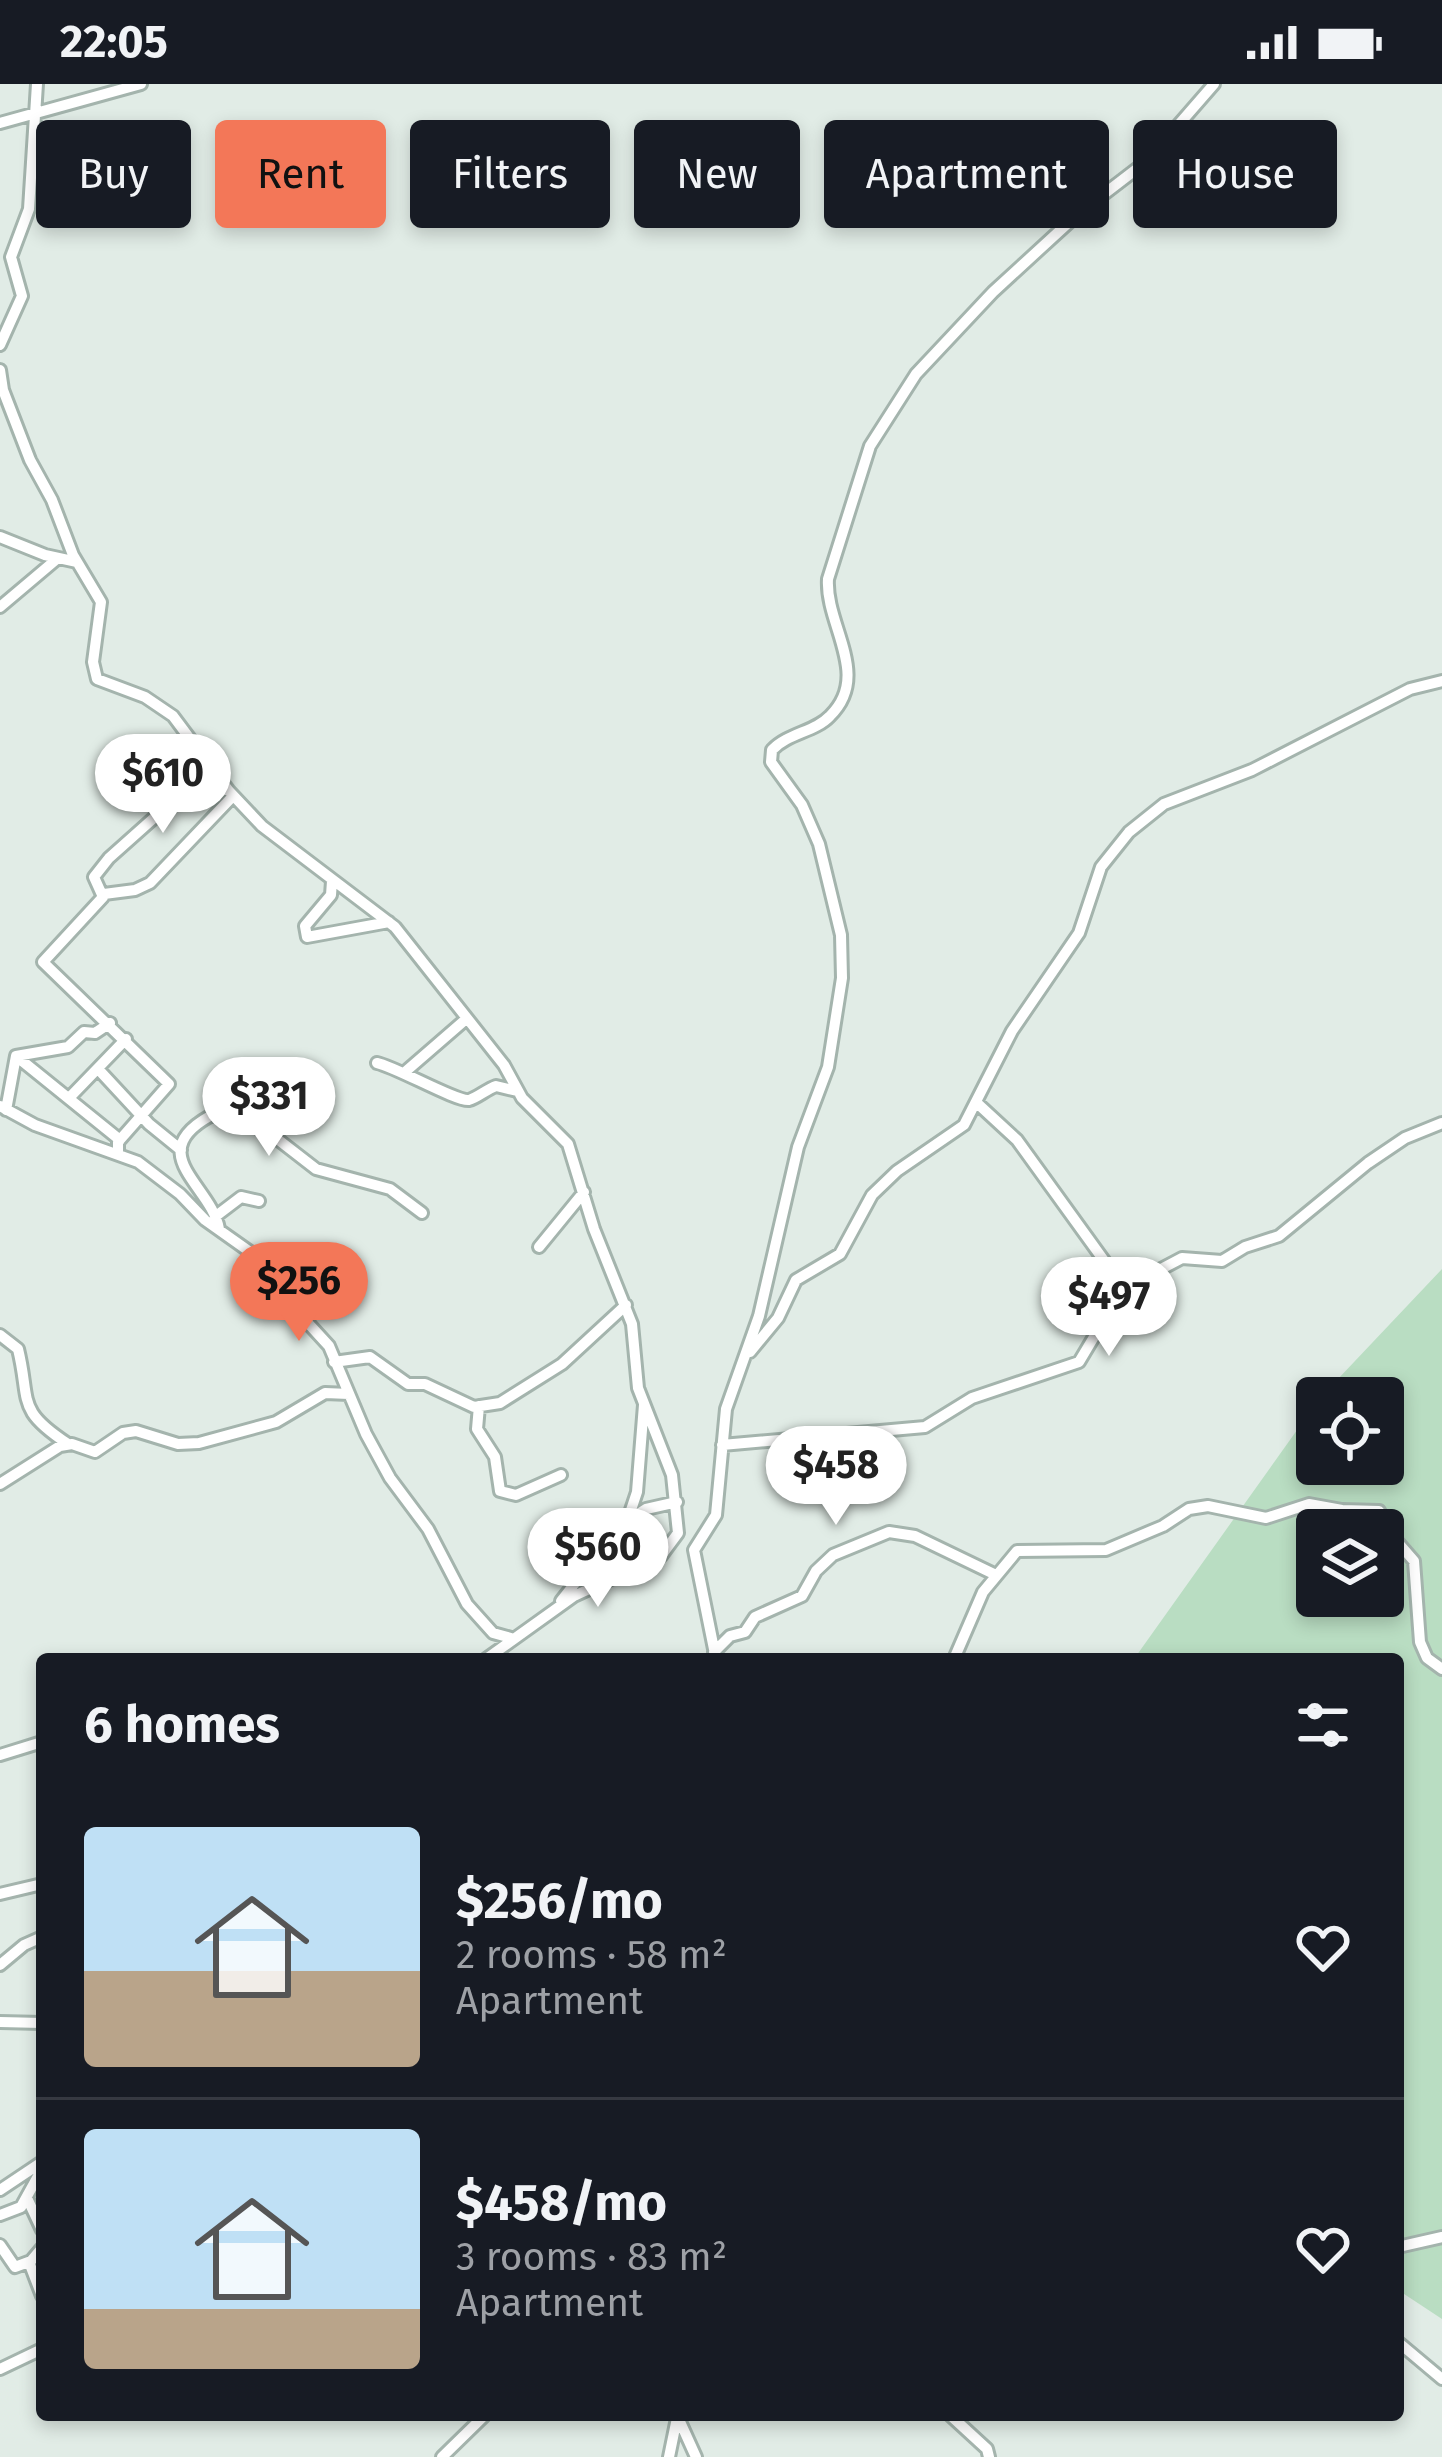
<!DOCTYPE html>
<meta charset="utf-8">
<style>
:root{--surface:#171b24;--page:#20242c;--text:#f1f3f6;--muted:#9ea1a6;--line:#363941;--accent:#f37758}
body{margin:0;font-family:"Fira Sans",sans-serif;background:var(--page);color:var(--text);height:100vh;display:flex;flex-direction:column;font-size:45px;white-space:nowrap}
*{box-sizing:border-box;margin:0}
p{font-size:39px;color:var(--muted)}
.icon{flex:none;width:66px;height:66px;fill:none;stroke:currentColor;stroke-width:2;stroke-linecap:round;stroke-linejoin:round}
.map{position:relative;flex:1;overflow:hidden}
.panel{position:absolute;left:36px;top:1569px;width:1368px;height:768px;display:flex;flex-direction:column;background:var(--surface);border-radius:12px;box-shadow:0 6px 18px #0003}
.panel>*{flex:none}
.hud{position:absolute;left:36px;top:36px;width:1371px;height:108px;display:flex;gap:24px}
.buttons{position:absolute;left:1296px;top:1293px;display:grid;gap:24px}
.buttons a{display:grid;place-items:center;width:108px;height:108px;border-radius:12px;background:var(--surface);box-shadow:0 6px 18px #0003;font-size:60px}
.price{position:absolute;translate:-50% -102px;padding:0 27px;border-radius:42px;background:#fff;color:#222;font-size:39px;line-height:78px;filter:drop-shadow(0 3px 6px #0008)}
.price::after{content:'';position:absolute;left:50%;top:72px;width:36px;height:27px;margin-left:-18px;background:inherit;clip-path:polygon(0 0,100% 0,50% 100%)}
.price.current{background:var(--accent);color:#111}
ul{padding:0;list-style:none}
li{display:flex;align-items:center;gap:36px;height:300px;padding:0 48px}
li+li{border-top:3px solid var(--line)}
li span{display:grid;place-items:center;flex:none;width:336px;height:240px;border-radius:12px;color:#555}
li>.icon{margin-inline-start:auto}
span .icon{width:144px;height:144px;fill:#fffc;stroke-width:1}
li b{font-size:51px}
h2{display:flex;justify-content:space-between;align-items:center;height:144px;padding:0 48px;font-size:51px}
.pill{padding:0 42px;border-radius:12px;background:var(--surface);box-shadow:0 6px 18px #0003;font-size:42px;line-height:108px}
.pill.current{background:var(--accent);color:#111}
.status{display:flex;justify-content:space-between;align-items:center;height:84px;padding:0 60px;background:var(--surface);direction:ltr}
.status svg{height:33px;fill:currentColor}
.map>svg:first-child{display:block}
.green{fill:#b9ddc2;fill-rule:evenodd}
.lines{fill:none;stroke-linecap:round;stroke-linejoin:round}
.minor-casing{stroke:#a4b4ad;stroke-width:16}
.minor{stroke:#fff;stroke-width:10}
</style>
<div class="status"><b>22:05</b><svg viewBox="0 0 49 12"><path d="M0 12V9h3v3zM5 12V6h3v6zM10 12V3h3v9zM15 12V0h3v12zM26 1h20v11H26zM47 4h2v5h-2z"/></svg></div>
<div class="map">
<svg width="1442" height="2373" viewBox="0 0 1442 2373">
<rect width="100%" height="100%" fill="#e1ece6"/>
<path class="green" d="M1442,1185V2235L1398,2206V1575H1134L1317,1318V1380H1383V1314H1320ZM1317,1446H1383V1512H1317Z"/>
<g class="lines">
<defs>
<path id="minor" d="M0,39L141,0
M0,261L22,212L11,173L29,125L37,0
M0,286L3,306L30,376L52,416L73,471L101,518L93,578L97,595L145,613L173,632L229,707L262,742L395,843L504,981L522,1014L568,1060L594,1145L632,1240L638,1304L672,1391L678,1449L661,1472L574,1512L486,1575
M0,453L45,471L77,478
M0,523L58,474
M332,797L331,811L305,842L307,853L389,838
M104,810L135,806L150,799L233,712
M16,972L120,1056
M377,979C396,983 457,1018 469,1016C477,1014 487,1005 496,1002L517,1007
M99,986L149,1040L181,1066
M405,988L465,936
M70,1013L126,955
M978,1020L1017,1056L1126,1207
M0,1022L35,1041L138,1078L180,1110L205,1136L260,1175L285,1214L329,1262L366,1350L390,1394L428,1445L467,1520L493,1549L511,1554
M6,1026L16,972L68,963L84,948L95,949L110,939
M118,1069V1058L169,1000L43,878L103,813L94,793L109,774L192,700L207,696L226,706
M216,1132L241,1113L259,1117
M219,1145C212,1102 142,1070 210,1032H222L267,1047L316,1085L390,1105L422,1129
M539,1163L584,1108
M0,1251L18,1265C31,1318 15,1325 68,1360
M750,1268L778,1234L796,1196L840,1170L872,1111L897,1087L964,1041L1012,947L1079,849L1101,783L1129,748L1164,720L1252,686L1410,605L1442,597
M334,1278L370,1273L408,1300H425L474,1323L500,1319L562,1280L626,1221
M479,1322L477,1345L495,1373L500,1407L516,1411L561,1391
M722,1361L925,1343L972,1314L1079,1278L1116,1216L1146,1193L1182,1174L1222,1177L1245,1163L1279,1152L1368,1079L1405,1054L1442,1039
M0,1400L60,1362L72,1360L95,1368L123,1349L136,1347L178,1360L199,1359L276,1338L325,1309L349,1310
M629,1432L637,1408L644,1321
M561,1517L621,1441L646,1425L677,1418
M714,1568L730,1552L745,1548L755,1533L802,1512L816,1487L833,1471L889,1448L915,1452L996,1491
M716,1575L694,1466L716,1431L726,1325L759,1232L798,1063L828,983L842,894L841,851L819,760L802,721L771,678L772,666C788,649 815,648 830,632C872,591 825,541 828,495L870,362L916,290L993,208L1078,130L1147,77L1214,0
M954,1575L983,1508L1017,1467L1106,1466L1163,1442L1189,1425L1208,1422L1266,1434L1309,1420L1342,1426L1379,1427L1394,1454L1414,1477L1420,1558L1427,1574L1442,1585
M0,1671L42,1658
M0,1810L42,1800
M0,1881L24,1861L42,1853
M0,1938L42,1939
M0,2106L42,2078
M28,2116L42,2146
M0,2131L21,2123L42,2085
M0,2161L15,2183L31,2177L42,2164
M1398,2163L1442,2153
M29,2178L42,2212
M1398,2258L1442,2295
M0,2285L42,2265
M677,2331L696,2373
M950,2331L987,2365L989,2373
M442,2373L485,2331
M669,2373L677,2334"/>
</defs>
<use href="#minor" class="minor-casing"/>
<use href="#minor" class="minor"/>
</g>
</svg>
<div class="buttons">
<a><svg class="icon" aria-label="locate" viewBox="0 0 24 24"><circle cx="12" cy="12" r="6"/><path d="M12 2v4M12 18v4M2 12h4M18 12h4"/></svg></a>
<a><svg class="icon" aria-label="layers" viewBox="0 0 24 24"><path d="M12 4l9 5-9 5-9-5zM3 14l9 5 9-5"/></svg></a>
</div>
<b class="price" style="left:163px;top:752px">$610</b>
<b class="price" style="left:269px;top:1075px">$331</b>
<b class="price current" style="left:299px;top:1260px">$256</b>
<b class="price" style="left:1109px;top:1275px">$497</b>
<b class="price" style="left:836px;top:1444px">$458</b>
<b class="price" style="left:598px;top:1526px">$560</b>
<div class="hud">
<a class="pill">Buy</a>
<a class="pill current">Rent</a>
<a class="pill">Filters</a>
<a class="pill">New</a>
<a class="pill">Apartment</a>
<a class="pill">House</a>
</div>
<section class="panel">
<h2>6 homes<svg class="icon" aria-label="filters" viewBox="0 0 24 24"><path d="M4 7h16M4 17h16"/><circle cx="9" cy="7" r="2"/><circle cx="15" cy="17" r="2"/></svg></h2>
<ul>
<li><span style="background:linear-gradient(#bfe0f5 60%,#b9a48a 0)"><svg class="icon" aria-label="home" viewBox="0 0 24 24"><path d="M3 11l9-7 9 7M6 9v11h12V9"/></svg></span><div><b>$256/mo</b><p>2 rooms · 58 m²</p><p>Apartment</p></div><svg class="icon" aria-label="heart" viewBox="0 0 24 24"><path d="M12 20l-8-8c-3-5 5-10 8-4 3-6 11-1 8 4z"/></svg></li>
<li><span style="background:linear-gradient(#bfe0f5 75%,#b9a48a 0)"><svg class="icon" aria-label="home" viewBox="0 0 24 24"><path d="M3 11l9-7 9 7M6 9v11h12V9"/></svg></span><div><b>$458/mo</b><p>3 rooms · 83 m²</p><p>Apartment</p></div><svg class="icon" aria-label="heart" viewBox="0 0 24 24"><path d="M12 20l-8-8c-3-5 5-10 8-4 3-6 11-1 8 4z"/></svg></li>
</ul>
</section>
</div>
